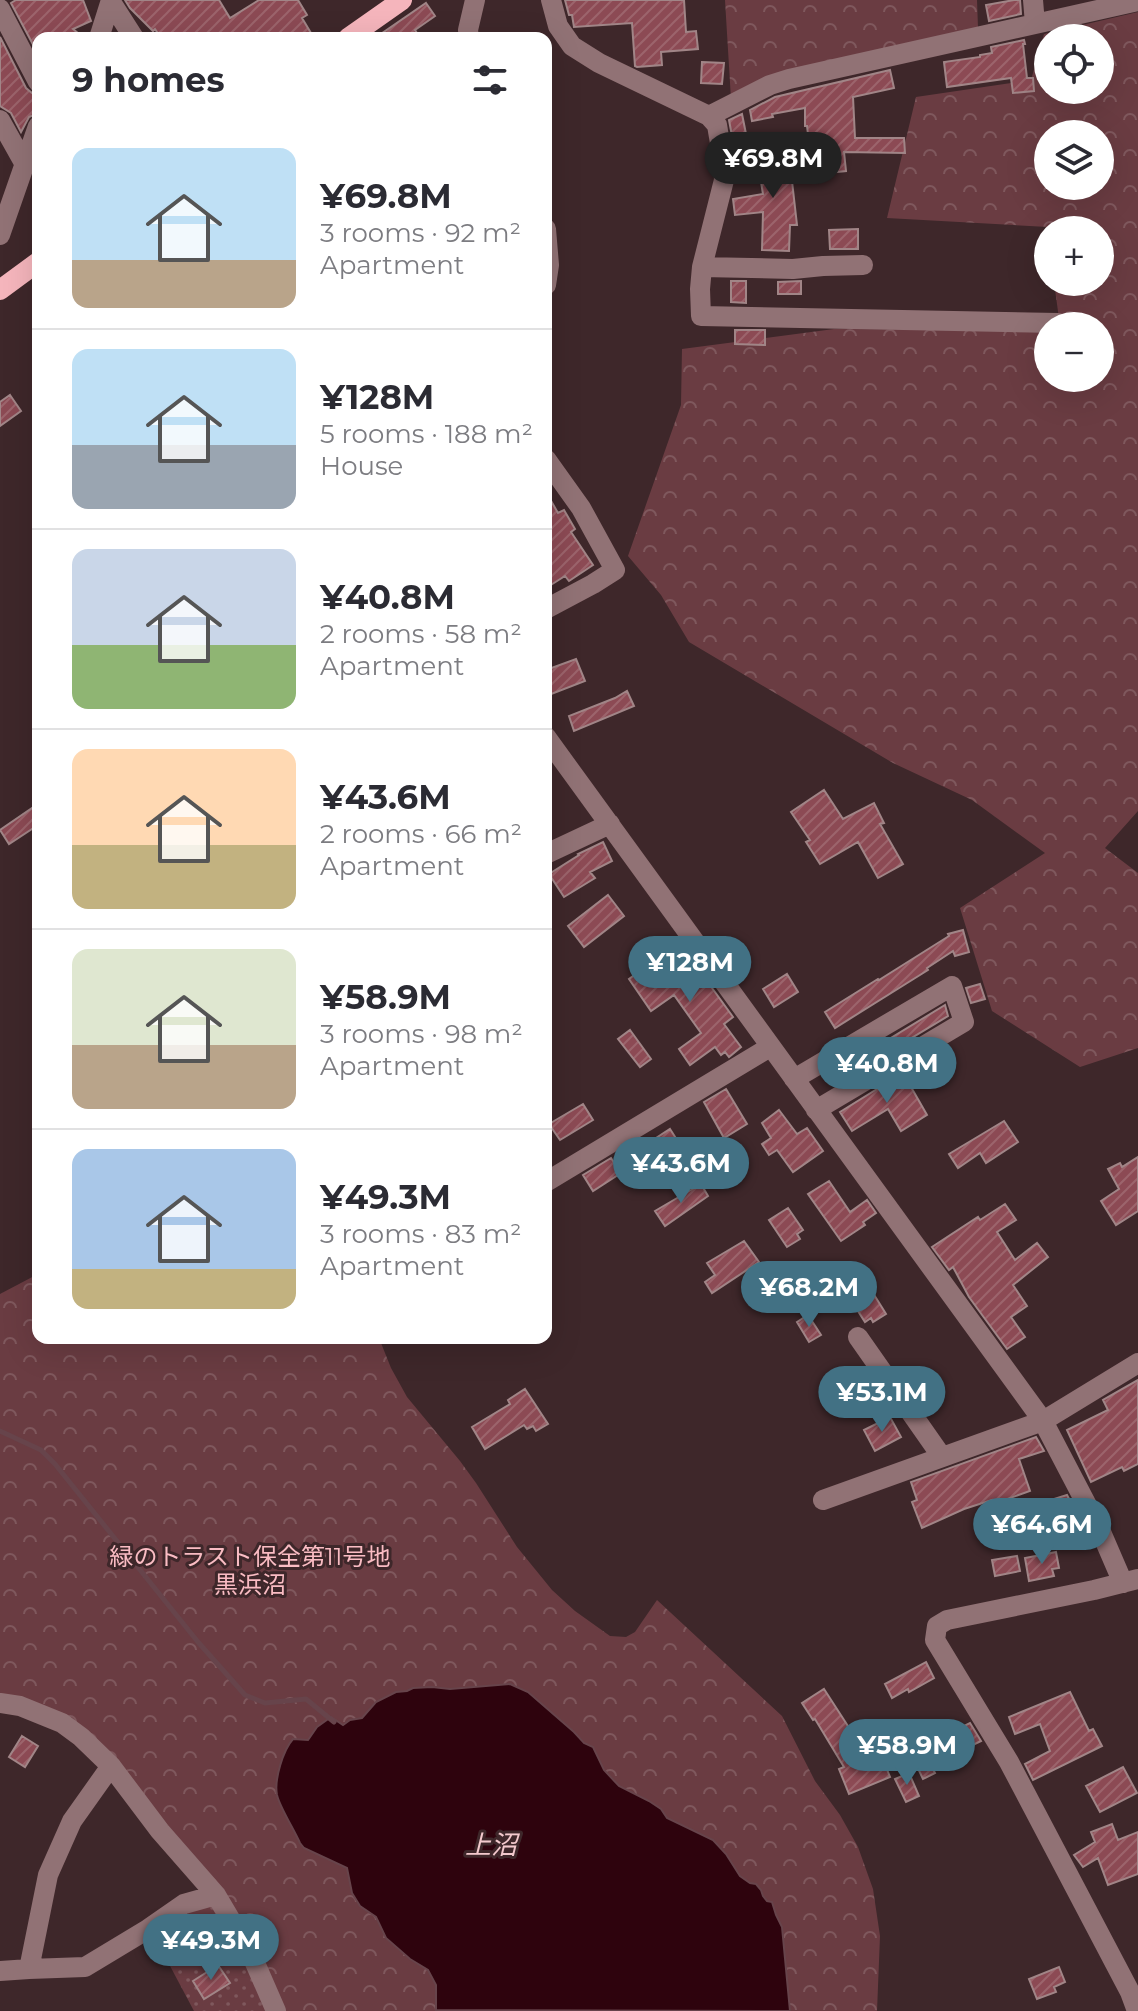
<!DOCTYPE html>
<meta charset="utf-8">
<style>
:root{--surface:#fff;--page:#f7f7f7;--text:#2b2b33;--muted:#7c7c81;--line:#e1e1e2;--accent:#427184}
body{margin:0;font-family:Montserrat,"Noto Sans JP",sans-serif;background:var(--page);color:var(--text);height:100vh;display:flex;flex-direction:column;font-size:30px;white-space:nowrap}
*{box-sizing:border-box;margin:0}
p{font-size:26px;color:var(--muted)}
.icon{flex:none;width:44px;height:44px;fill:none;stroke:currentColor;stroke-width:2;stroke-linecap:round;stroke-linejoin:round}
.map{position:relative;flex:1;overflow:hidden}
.panel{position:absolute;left:32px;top:32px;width:520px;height:1312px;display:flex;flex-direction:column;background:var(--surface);border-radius:16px;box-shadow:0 8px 32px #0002}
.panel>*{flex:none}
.controls{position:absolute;left:1034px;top:24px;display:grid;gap:16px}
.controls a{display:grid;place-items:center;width:80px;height:80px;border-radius:50%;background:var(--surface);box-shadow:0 8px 32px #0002;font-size:40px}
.price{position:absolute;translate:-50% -68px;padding:0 18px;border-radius:28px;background:var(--accent);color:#fff;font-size:26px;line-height:52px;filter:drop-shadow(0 2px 4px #0008)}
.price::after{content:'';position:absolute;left:50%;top:48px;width:24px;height:18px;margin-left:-12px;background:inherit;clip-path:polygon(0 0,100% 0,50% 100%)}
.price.current{background:#222;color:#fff}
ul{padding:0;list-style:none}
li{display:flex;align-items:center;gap:24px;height:200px;padding:0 40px}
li+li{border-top:2px solid var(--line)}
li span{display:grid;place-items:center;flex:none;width:224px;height:160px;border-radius:16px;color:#555}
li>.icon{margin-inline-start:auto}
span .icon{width:96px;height:96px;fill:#fffc;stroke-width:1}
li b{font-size:34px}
h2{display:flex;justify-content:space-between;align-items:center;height:96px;padding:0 40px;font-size:34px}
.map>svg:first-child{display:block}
.grass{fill:url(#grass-dots)}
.forest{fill:url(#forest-crowns);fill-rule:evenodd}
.water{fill:#2e030d;stroke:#67444b;stroke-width:2}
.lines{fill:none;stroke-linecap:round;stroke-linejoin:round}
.stream{stroke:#67444b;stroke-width:5}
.building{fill:url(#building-hatch);stroke:#a18587;stroke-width:2}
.minor{stroke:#917275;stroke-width:20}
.major{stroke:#f5b5bc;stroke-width:20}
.labels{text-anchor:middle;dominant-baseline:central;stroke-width:6;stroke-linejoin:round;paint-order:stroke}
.park-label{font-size:24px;fill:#fabcc3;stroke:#3e272a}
.water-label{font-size:26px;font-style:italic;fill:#f3c9cd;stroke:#3e272a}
</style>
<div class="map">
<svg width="1138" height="2011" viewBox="0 0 1138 2011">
<defs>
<pattern id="grass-dots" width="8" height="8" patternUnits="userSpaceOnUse" patternTransform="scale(2)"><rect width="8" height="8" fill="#6a3c42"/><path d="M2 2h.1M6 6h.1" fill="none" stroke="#7f585d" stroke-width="1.8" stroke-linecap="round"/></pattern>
<pattern id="forest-crowns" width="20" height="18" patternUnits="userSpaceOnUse" patternTransform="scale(2)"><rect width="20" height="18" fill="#6a3c42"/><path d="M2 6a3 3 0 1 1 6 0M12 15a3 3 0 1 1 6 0" fill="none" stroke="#7f585d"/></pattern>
<pattern id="building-hatch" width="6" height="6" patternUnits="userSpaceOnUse" patternTransform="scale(2)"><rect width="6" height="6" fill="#8c4a54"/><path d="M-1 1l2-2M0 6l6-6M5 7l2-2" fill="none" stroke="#9c646c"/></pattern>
</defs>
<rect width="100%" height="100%" fill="#3e272a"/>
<path class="grass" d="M211,1901L271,2011H194L152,1932Z"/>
<path class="forest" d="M725,0H977L978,28L731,99Z
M1138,12V811L1105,848L1138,873V1048L1080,1067L992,1011L960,908L1045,853L972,800L893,763L689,642L661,595L628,556L681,405L682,349L834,329L1048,330V378H1100V326H1060L1054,282H1100V230H1048V227L887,218L916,97L1031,80L1044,34ZM1048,38H1100V90H1048ZM1048,134H1100V186H1048Z
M38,1274V1338H379L391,1368L407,1397L460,1461L476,1483L517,1547L552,1590L575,1611L610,1636L626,1637L635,1632L657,1600L782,1716L815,1781L840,1815L858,1847L873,1889L880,1936L877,2011H283L120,1767L0,1698V1294Z"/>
<path class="water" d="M510,1684L528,1692L574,1732L584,1743L593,1747L604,1770L619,1786L649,1801L661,1809L667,1818L713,1840L726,1854L740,1876L750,1883L756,1884L761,1890L763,1896L767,1901L772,1902L776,1915L782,1927L790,2011L436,2010V1985L428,1970L410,1959L386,1938L376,1917L360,1906L352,1893L347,1868L304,1848L300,1843C294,1829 280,1808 277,1795C274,1780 283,1750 293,1739L308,1740L317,1727L331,1717L343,1725L350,1720L362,1718L376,1702L396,1692L407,1691L413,1688L432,1687L450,1689Z"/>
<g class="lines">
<path class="stream" d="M0,1431L41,1450L55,1464L198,1642L245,1695L265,1703L306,1699L334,1722"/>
</g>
<path class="building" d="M16,0H83L91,21L73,29L84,38H38V54L11,3Z
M125,0H219L230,18L259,0H298L307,15L302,18L314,38H161L155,29L153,31L130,8Z
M565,0H684L686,32L696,31L698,49L661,52L662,65L637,67L635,66L632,23L574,27L572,15H569Z
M1014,0H1020L1021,14L989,21L986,5Z
M426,3L435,16L415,30L420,38H375Z
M0,37L26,88L32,93L38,95V113L29,117L21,132L11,113L0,106Z
M1024,40L1025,44H1023L1027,78H1033L1034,91L1013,93L1011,78L947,87L944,62L980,57V55L992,53L991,47Z
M702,62L724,63L722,84L701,83Z
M890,70L894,88L853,97L855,138H904L905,153L844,152L846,171L818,174L816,150L810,151L807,126H805V108L772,114L773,117L752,121L750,110L775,97Z
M742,114L746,134L732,136L729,120Z
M782,147L784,156L789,155L797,225H790L789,251L762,250L763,212L735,215L733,199L763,194L756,151Z
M858,229V249H830L829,230Z
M731,281H746V303L731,302Z
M801,281V294H778V282Z
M735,330H765V345L735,344Z
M10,395L21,411L0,426V402Z
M546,492L558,513L564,510L575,529L571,532L593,565L569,581L565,576L546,588Z
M576,659L585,681L546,696V670Z
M627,691L634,706L574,731L569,716L615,698Z
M824,790L843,819L874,803L884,823L880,824L903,864L878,878L858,842L820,864L806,842L810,840L791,812Z
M38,804V825L9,844L0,830Z
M603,842L612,861L590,872L595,878L564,897L549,874L579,855L578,854Z
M608,895L624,916L584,947L568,926Z
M963,930L969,952L955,956L953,951L927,968L928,970L835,1028L825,1012L878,979L879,980L949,936L948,934Z
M681,945L733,1017L724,1024L741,1047L729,1057L725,1052L721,1055L715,1047L690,1065L679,1049L701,1033L674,995L651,1011L629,979L640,971L646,979L677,955L674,951Z
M787,974L798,992L774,1007L763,989Z
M980,984L985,999L971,1003L966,988Z
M945,1005L948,1016L835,1084L830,1075Z
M630,1030L651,1059L640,1067L618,1039Z
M903,1073L927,1115L901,1131L888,1109L852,1131L840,1112Z
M726,1089L747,1124L724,1138L704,1102Z
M583,1104L593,1120L560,1140L549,1124Z
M779,1110L797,1134L807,1128L823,1151L793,1172L777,1150L769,1155L762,1144L771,1138L762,1123Z
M1004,1121L1018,1142L986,1163L980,1153L958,1168L949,1154Z
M670,1129L688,1157V1162L653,1184L633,1153Z
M1138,1157V1211L1116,1225L1101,1201L1119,1189L1108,1169L1120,1163L1122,1167Z
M611,1158L621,1173L593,1191L583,1175Z
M829,1181L850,1212L867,1200L876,1213L863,1222L865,1225L841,1241L808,1194Z
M701,1184L708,1196L665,1226L655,1211Z
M1005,1204L1016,1220L997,1232L1015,1260L1037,1243L1048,1257L1013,1285L1027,1306L1011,1317L1025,1337L1007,1349L969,1297L953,1267L949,1270L932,1247L978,1217L980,1220Z
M788,1208L803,1230L797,1234L800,1239L787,1247L769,1220Z
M744,1241L759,1262L712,1293L705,1282L715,1275L707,1263Z
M817,1270L830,1292L802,1308L790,1285Z
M855,1276L871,1295L873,1293L886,1314L873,1322L871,1318L865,1322L842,1286Z
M808,1315L821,1335L809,1342L797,1322Z
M1138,1380V1464L1124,1471L1122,1467L1091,1482L1067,1430L1108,1410L1103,1400Z
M525,1389L548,1424L536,1431L533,1426L527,1429L524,1425L485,1449L472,1427L510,1404L508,1400Z
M890,1417L901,1437L875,1451L864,1430Z
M1036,1437L1044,1451L1019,1459L1030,1491L993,1504L992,1500L964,1509L922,1528L912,1502L917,1500L911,1482Z
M1067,1495L1076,1512L1040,1523L1035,1505Z
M1056,1552L1059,1568L1052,1569L1054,1576L1029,1581L1025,1558Z
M1017,1556L1020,1571L995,1576L992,1560Z
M926,1662L934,1678L909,1692L908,1689L892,1698L885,1684Z
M824,1689L868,1757L880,1752L890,1777L849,1794L839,1769L844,1767L815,1719L813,1720L802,1703Z
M1070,1692L1089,1731L1093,1729L1102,1746L1033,1780L1025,1764L1050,1751L1040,1724L1015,1734L1009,1717Z
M970,1723L981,1741L931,1765L935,1773L923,1779L913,1758L930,1750L927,1744Z
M22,1736L38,1746L25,1767L9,1757Z
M1123,1767L1137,1793L1100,1812L1086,1786Z
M909,1773L919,1796L906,1802L895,1779Z
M1112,1824L1118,1840L1138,1832V1874L1108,1885L1098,1858L1083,1867L1074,1855L1095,1842L1091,1832Z
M218,1965L230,1983L204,1999L193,1981Z
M1059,1967L1065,1982L1054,1987L1056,1992L1037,1999L1029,1979Z"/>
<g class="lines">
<path class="minor" d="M551,0L558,26L572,46L599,63L709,116L717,125L723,161L724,180L702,267L700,289L701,316L1058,323
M1033,0L1035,24
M111,2L134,38
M0,9L38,82
M99,38L111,0
M469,38L468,30L475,0
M709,116L770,85L789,79L1138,1
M0,120L24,163
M546,229L549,265L546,285
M0,235L38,126
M702,267L793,269L823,266L863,265
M546,459L581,508L615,570L593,584L546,609
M546,737L1043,1421L1101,1532L1123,1583
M546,854L610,824
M794,1079L952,986L964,1022L816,1110
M546,1182L770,1047
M858,1337L942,1457
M823,1500L1043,1421L1138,1363
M0,1703L20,1706L62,1723L81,1737L111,1766L160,1831L216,1895L252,1956L276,2011
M29,1969L85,1967L148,1929L184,1904L216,1895
M0,1971L29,1969L48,1875L72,1821L111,1766
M1137,2011L1130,1992L1009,1762L935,1640L937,1626L947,1620L1094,1590L1138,1579"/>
<path class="major" d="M348,38L402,0
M0,290L38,262"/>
</g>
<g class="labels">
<g class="park-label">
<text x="250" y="1556">緑のトラスト保全第11号地<tspan x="250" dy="28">黒浜沼</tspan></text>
</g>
<g class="water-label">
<text x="491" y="1845">上沼</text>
</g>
</g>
</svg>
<div class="controls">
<a><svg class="icon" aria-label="locate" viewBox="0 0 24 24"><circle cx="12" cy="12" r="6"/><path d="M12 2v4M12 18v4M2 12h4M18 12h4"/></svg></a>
<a><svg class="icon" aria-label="layers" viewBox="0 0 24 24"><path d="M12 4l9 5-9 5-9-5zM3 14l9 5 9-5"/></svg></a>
<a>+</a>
<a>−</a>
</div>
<b class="price current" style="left:773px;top:200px">¥69.8M</b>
<b class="price" style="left:690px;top:1004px">¥128M</b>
<b class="price" style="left:887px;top:1105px">¥40.8M</b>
<b class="price" style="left:681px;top:1205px">¥43.6M</b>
<b class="price" style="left:809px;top:1329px">¥68.2M</b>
<b class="price" style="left:882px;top:1434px">¥53.1M</b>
<b class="price" style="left:1042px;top:1566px">¥64.6M</b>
<b class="price" style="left:907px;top:1787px">¥58.9M</b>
<b class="price" style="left:211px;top:1982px">¥49.3M</b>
<section class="panel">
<h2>9 homes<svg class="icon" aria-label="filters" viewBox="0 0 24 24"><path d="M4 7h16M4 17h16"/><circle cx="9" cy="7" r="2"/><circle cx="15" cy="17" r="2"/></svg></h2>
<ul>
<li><span style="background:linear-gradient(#bfe0f5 70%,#b9a48a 0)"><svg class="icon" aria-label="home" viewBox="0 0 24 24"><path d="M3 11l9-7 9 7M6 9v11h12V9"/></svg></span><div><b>¥69.8M</b><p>3 rooms · 92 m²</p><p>Apartment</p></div></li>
<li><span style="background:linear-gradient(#bfe0f5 60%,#9aa5b1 0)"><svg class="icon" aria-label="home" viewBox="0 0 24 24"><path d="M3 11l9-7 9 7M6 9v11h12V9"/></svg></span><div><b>¥128M</b><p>5 rooms · 188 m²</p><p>House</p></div></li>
<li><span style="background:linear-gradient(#c9d6e8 60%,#8fb573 0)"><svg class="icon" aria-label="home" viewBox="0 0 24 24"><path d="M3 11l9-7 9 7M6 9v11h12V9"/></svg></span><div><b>¥40.8M</b><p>2 rooms · 58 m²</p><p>Apartment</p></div></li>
<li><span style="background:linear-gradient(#ffd9b3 60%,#c2b280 0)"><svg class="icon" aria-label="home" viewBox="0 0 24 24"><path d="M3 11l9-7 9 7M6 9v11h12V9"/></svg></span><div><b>¥43.6M</b><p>2 rooms · 66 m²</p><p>Apartment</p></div></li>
<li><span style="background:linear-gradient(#dfe7d0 60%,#b9a48a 0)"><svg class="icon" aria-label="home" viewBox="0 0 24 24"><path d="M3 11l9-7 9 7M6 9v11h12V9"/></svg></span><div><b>¥58.9M</b><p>3 rooms · 98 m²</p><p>Apartment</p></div></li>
<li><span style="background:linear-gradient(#a9c7e8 75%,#c2b280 0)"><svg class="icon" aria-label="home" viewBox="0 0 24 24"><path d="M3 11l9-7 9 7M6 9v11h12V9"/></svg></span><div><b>¥49.3M</b><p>3 rooms · 83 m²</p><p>Apartment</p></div></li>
</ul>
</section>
</div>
